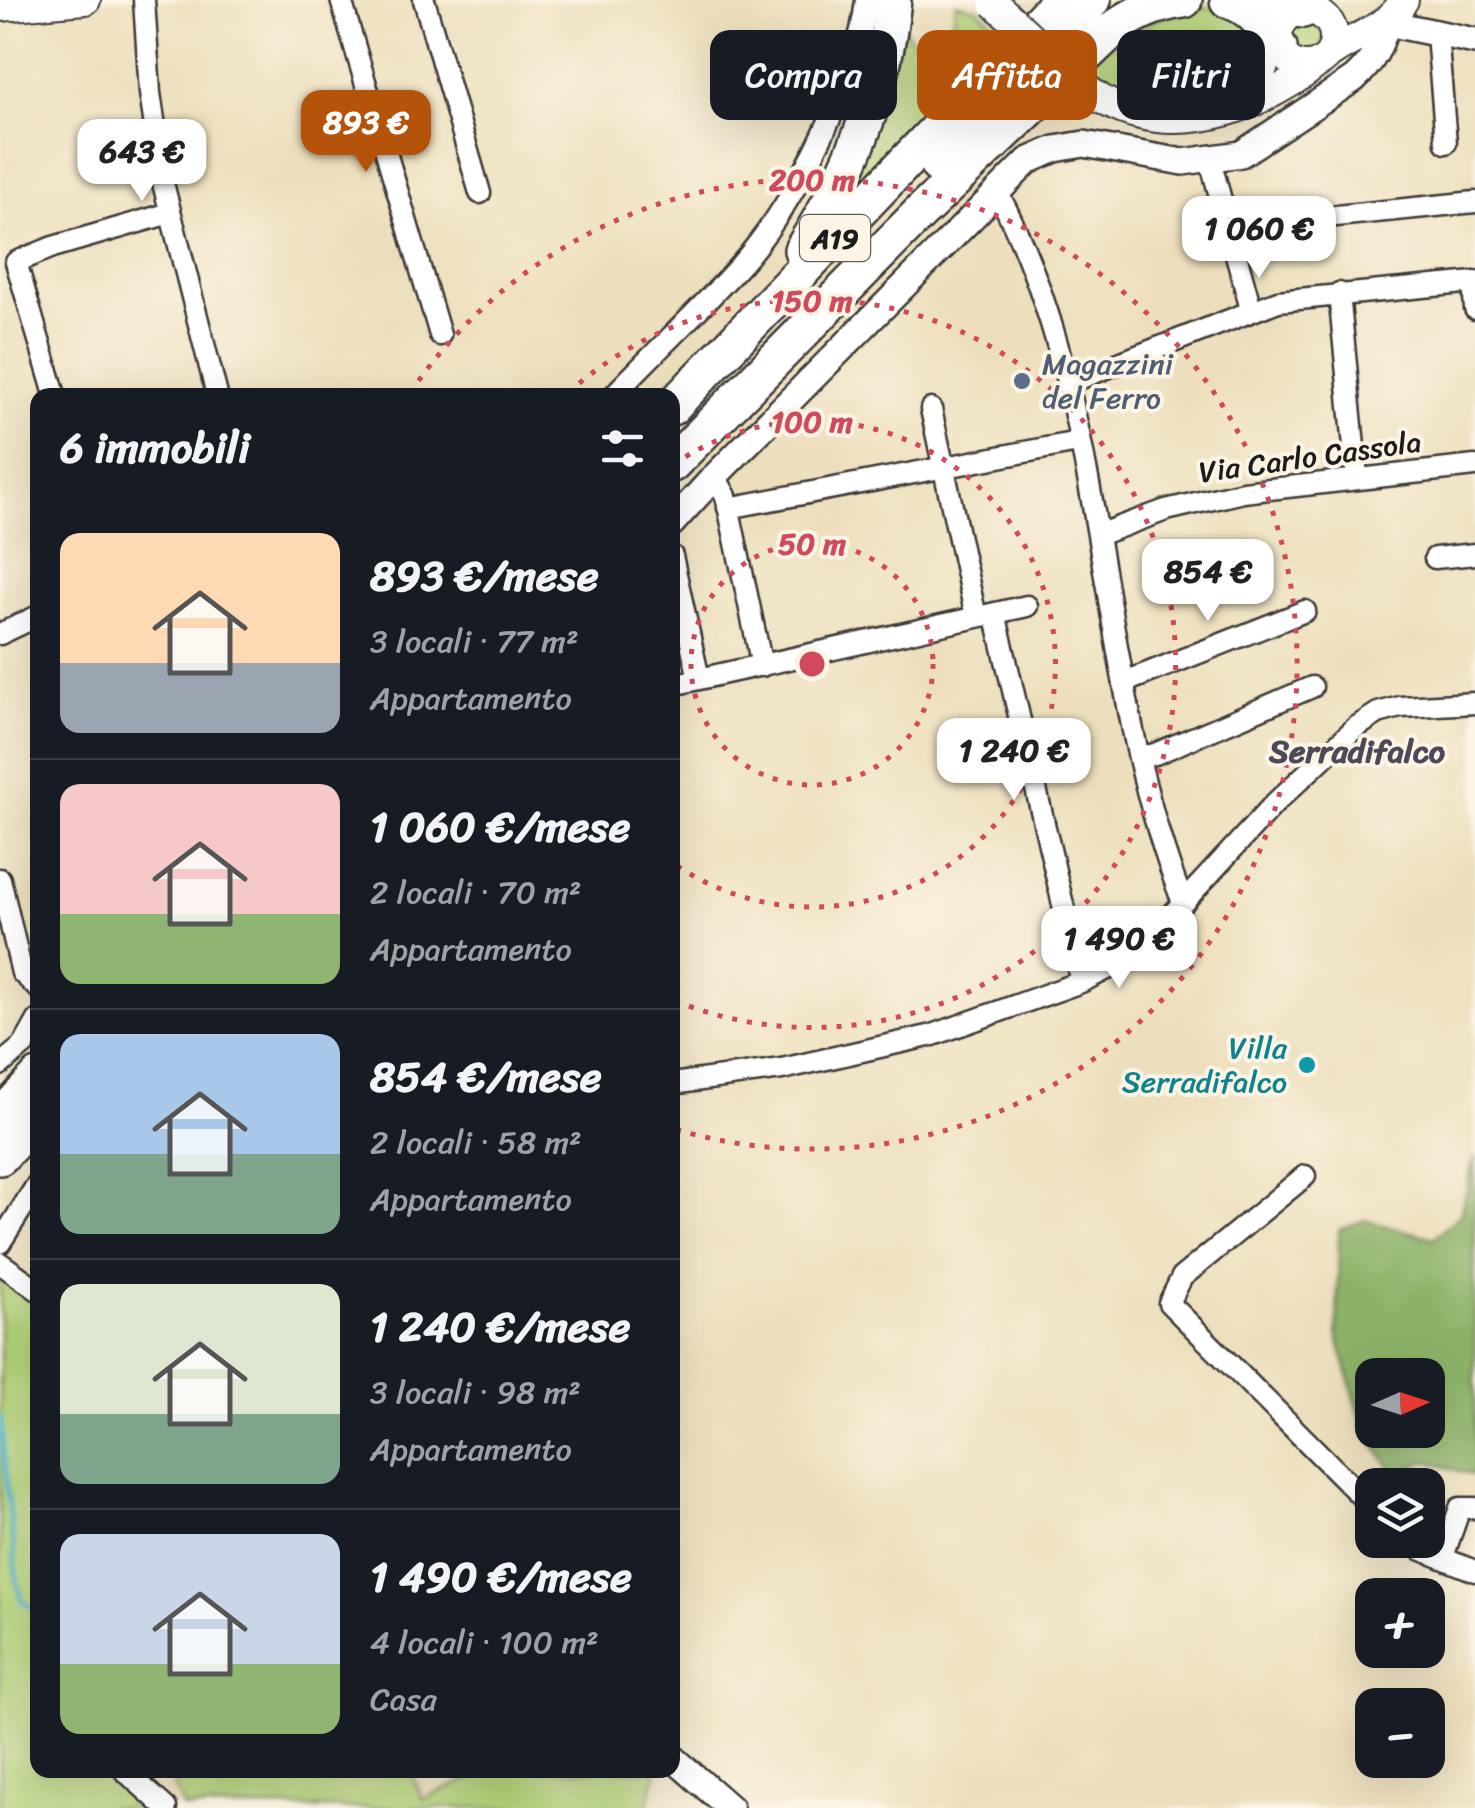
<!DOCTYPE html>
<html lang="it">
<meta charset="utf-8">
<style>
:root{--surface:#171b24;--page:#242831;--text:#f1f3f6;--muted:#9ea1a6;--line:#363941;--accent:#b45309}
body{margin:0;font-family:Sriracha,sans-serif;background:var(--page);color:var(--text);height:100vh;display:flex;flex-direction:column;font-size:38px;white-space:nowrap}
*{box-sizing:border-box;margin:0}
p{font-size:32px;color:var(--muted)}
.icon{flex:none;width:55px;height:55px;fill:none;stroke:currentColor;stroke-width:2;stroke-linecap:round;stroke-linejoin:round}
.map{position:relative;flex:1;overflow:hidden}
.sheet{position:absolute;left:30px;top:388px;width:650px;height:1390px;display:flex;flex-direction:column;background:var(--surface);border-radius:20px;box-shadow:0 10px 40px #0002}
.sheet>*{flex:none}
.guide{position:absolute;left:710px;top:30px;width:615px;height:90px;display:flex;gap:20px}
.needle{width:65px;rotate:87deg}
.buttons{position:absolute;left:1355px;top:1358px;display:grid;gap:20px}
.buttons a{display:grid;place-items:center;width:90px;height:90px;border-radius:20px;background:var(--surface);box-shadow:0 10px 40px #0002;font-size:50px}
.price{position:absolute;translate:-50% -85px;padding:0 22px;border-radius:20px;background:#fff;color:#222;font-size:32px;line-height:65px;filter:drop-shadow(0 2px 5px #0008)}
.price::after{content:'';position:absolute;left:50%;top:60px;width:30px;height:22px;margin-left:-15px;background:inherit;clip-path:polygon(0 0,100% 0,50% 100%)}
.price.current{background:var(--accent);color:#fff}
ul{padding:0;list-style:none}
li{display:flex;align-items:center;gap:30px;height:250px;padding:0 30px}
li+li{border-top:2px solid var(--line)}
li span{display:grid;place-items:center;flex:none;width:280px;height:200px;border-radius:20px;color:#555}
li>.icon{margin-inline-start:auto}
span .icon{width:120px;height:120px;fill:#fffc;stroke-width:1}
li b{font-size:42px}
h2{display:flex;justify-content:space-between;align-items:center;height:120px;padding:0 30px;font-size:42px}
.pill{padding:0 35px;border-radius:20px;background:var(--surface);box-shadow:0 10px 40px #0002;font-size:35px;line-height:90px}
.pill.current{background:var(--accent);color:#fff}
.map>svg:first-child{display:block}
.green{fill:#b1d077;stroke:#66764a;stroke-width:2.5}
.forest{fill:#8cb268;stroke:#546742;stroke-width:2.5;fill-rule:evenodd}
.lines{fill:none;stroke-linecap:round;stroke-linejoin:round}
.stream{stroke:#47b3c4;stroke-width:5}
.minor-casing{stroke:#3b3934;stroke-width:25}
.tertiary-casing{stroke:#3b3934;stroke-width:30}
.secondary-casing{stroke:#3b3934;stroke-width:32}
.motorway-casing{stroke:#3b3934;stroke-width:40}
.minor{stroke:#fff;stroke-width:20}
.tertiary{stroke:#fff;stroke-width:25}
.secondary{stroke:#fff;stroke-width:28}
.motorway{stroke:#fff;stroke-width:35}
.secondary-bridge-casing{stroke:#3b3934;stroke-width:32;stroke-linecap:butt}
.secondary-bridge{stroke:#fff;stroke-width:28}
.ring{fill:none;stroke:#d1495b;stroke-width:5;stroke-dasharray:5 10}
.service-dot{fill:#5c6f8a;stroke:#fcf5e5;stroke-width:4}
.culture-dot{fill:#0f9aa8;stroke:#fcf5e5;stroke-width:4}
.labels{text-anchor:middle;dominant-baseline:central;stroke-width:8;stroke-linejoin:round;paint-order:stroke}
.shield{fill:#fcf5e5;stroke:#5f5d58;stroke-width:2.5}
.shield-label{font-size:28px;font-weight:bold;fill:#1c1c1c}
.service-label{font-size:30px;fill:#4e5e75;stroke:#fcf5e5;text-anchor:start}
.street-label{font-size:30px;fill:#1c1c1c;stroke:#fcf5e5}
.culture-label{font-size:30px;fill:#0d838f;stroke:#fcf5e5;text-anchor:end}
.neighbourhood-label{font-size:32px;font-weight:bold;fill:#4e4959;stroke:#fcf5e5}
.centre{fill:#d1495b;stroke:#fcf5e5;stroke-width:5}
.ring-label{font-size:30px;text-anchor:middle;font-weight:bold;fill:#d1495b;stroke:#fcf5e5;stroke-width:8;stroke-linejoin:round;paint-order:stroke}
</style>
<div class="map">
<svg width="1475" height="1808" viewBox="0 0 1475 1808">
<rect width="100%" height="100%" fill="#fcf5e5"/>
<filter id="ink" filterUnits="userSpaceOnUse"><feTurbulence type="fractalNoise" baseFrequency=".01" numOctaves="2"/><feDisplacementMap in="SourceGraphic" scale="20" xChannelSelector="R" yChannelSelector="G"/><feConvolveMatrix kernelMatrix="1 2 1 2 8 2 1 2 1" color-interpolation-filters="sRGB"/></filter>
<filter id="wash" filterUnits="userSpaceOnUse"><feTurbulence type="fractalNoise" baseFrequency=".0048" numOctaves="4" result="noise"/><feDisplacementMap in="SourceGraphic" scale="40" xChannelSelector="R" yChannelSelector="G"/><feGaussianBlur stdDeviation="2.25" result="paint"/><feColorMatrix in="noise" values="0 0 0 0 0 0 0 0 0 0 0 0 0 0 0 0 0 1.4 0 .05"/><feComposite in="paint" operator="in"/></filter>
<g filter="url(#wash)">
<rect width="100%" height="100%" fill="#eddfbd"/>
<path class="green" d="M956,3L978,9L1005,34L836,216L903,27L914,43L930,37L934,44L930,46L942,66L954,59L951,38Z
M1203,7L1227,10L1244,18L1258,46L1257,63L1227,98L1184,107L1126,102L1081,72L1097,53L1179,8Z
M1290 39a17 17 0 1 1 34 0a17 17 0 1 1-34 0Z
M0,1275L37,1300L38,1770H114L146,1808H0Z
M197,1770H410L423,1799L489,1770H657L647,1808H184L173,1786Z"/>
<path class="forest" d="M1475,1156V1476L1428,1461L1394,1472L1364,1430L1337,1334L1339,1230L1364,1220L1434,1238L1460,1215ZM1372,1375H1428V1430H1372Z"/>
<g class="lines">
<path class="stream" d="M0,1416L17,1585L22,1601L38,1611"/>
</g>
</g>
<g filter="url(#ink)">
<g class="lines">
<defs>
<path id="minor" d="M144,0L150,93L164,187L217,395
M341,0L440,335
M424,0L480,193
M1437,34L1446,143
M1210,160L1251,309
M997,191C1112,407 1093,675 1182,900
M1266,223L1475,202
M1473,283L1475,309
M1339,293L1357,477
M1068,383L1278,301L1475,282
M55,395L16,262L53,247L170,213
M614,395C658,348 706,305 748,256C798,196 858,78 866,0
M931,409L976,617
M715,476L726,496L762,666
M728,508L1078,442
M1098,535L1166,510L1243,492L1475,466
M672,556L699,679
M1435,558L1475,554
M995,613L1081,982
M0,634L38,616
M1125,682L1305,611
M672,685L1027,606
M1139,757L1155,754L1312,687
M0,879L22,973L38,988
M0,1065L24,1045L38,1020
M672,1084L782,1069L933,1035L1081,982L1117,964L1144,945L1275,803L1355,728L1378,713L1400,707L1475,703
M1305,1176L1182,1277L1169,1303L1372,1507
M0,1243L38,1183
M0,1263L38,1290
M1411,1540L1422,1550L1475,1571
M1443,1557L1460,1508H1475
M124,1770L166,1808"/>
<path id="tertiary" d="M672,523L715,476L1028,161L1055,149L1084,144L1183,162L1241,154L1354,79C1373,62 1380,47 1387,23L1475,41
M672,1757L730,1808"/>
<path id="secondary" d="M0,7L86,0
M1278 38a28 28 0 1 1 56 0a28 28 0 1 1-56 0Z
M1330,54C1355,36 1390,27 1404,0
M1081,84C1151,146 1250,117 1317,64
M1235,102L1257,83L1279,29"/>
<path id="motorway" d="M1228,0C1253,8 1264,26 1279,47
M1275,0L1303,10
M938,165L1093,0
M802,250C852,170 883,94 893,0
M672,407L1060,0
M672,464L921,212L1109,33C1132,14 1154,4 1184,0
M0,1118L38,1077
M0,1157L38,1117"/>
</defs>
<use href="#minor" class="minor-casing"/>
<use href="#tertiary" class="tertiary-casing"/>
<use href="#secondary" class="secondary-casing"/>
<use href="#motorway" class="motorway-casing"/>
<use href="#minor" class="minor"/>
<use href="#tertiary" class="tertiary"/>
<use href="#secondary" class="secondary"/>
<use href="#motorway" class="motorway"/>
<defs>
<path id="secondary-bridge" d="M994,3L1081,84"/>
</defs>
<use href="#secondary-bridge" class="secondary-bridge-casing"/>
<use href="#secondary-bridge" class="secondary-bridge"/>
</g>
</g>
<g class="ring">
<circle cx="812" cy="664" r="121"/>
<path d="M673 465A243 243 0 1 1 673 863"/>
<path d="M568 393A364 364 0 1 1 673 1000"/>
<path d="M410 393A485 485 0 1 1 674 1129"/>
</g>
<circle class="service-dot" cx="1022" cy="381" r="10"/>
<circle class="culture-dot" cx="1307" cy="1065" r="10"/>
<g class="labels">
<rect class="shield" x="800" y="215" width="70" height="46" rx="8"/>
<g class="shield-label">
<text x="835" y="238">A19</text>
</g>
<g class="service-label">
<text x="1042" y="364">Magazzini<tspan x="1042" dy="34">del Ferro</tspan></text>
</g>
<g class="street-label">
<text transform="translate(1310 457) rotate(-8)">Via Carlo Cassola</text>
</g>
<g class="culture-label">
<text x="1287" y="1048">Villa<tspan x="1287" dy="34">Serradifalco</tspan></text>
</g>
<g class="neighbourhood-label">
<text x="1357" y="751">Serradifalco</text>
</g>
</g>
<circle cx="812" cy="664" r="15" class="centre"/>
<g class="ring-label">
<text x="812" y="190">200 m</text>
<text x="812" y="311">150 m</text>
<text x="812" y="432">100 m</text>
<text x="812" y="554">50 m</text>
</g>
</svg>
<div class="buttons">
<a><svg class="needle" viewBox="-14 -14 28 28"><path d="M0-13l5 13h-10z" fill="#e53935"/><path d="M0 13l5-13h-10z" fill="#9ea1a6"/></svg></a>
<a><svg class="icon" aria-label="layers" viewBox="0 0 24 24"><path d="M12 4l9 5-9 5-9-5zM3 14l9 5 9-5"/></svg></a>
<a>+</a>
<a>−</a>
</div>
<b class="price current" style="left:366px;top:175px">893 €</b>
<b class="price" style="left:142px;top:204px">643 €</b>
<b class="price" style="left:1259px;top:281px">1 060 €</b>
<b class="price" style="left:1208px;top:624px">854 €</b>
<b class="price" style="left:1014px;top:803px">1 240 €</b>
<b class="price" style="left:1119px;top:991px">1 490 €</b>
<div class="guide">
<a class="pill">Compra</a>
<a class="pill current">Affitta</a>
<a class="pill">Filtri</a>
</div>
<section class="sheet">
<h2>6 immobili<svg class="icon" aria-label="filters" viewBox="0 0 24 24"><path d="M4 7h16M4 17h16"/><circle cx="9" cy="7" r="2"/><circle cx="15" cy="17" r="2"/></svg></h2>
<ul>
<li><span style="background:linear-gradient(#ffd9b3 65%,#9aa5b1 0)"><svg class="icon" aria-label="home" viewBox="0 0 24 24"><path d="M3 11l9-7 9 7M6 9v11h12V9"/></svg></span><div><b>893 €/mese</b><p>3 locali · 77 m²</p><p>Appartamento</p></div></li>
<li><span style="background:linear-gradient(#f6c9c9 65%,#8fb573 0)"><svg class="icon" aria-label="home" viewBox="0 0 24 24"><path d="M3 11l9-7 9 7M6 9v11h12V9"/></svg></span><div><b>1 060 €/mese</b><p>2 locali · 70 m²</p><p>Appartamento</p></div></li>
<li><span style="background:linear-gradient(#a9c7e8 60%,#7fa58c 0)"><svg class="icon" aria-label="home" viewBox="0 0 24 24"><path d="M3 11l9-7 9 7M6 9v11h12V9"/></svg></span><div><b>854 €/mese</b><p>2 locali · 58 m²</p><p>Appartamento</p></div></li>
<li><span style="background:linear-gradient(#dfe7d0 65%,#7fa58c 0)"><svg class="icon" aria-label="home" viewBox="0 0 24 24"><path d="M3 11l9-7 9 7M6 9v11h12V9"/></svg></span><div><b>1 240 €/mese</b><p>3 locali · 98 m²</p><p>Appartamento</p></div></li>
<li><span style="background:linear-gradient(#c9d6e8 65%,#8fb573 0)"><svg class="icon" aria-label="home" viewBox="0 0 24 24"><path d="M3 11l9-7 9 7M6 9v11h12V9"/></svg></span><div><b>1 490 €/mese</b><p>4 locali · 100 m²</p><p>Casa</p></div></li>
</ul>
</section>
</div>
